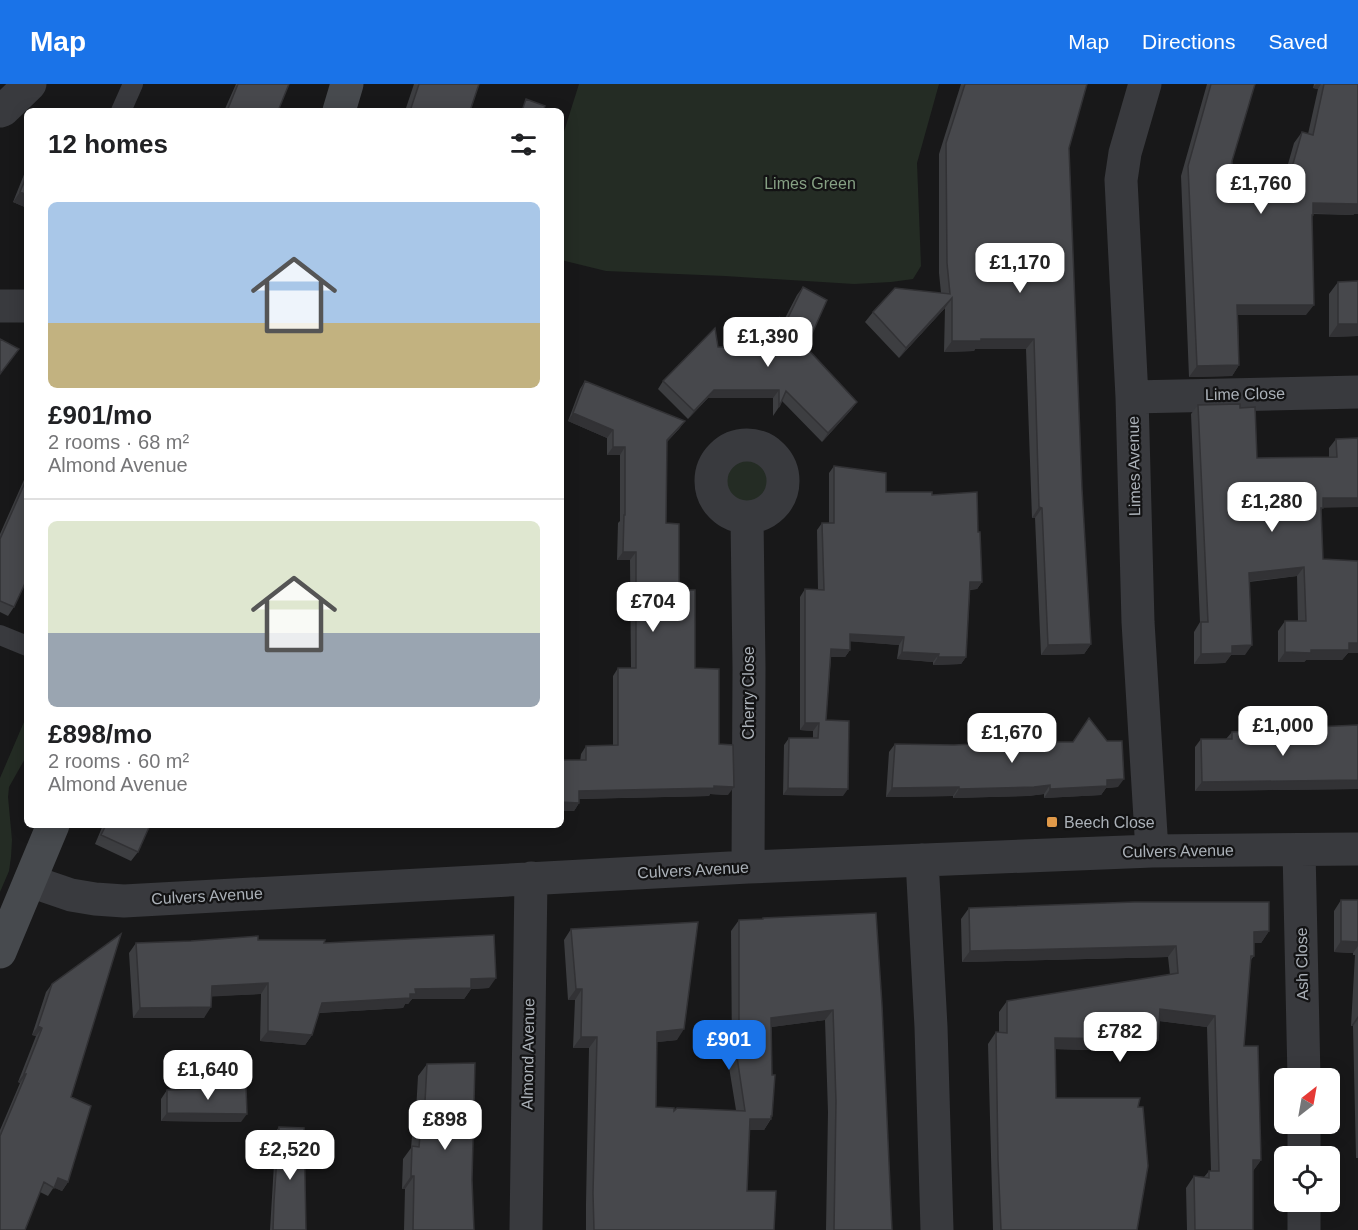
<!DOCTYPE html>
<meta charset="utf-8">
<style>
:root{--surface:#fff;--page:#f2f2f2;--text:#202124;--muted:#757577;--line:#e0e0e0;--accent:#1a73e8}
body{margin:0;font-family:Arial,sans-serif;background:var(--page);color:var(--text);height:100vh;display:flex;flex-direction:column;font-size:22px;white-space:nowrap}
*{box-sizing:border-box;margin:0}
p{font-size:20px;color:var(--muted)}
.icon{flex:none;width:33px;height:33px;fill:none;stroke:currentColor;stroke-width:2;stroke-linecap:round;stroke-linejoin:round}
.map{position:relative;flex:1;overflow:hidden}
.sheet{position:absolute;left:24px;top:24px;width:540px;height:720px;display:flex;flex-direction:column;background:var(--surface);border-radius:9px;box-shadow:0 3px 15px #0003}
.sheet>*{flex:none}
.needle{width:39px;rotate:31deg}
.fabs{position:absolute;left:1274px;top:984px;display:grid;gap:12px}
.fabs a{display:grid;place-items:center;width:66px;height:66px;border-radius:9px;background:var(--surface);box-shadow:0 3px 15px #0003;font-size:30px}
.price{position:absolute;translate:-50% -51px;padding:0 14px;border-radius:12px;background:#fff;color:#222;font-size:20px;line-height:39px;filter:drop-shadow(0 2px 3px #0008)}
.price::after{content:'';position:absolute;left:50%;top:36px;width:18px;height:14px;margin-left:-9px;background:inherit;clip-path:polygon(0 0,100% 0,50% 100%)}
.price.on{background:var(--accent);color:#fff}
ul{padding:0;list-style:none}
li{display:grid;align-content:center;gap:12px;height:318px;padding:0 24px}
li+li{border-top:2px solid var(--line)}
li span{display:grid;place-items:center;height:186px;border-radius:9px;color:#555}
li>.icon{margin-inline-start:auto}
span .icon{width:108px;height:108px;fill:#fffc;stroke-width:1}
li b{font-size:26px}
h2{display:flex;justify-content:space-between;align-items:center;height:72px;padding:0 24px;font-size:26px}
header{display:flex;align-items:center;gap:36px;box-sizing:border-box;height:84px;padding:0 30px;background:var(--accent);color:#fff}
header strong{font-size:28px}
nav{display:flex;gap:33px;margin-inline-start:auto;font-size:21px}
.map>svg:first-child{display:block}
.green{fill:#242c24}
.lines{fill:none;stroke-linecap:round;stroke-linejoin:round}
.lane{stroke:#393a3e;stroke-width:20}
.street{stroke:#393a3e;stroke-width:33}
.secondary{stroke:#474a4e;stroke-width:33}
.wall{fill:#3d3e41}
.shaded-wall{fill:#323235}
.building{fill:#47484c;stroke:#323235;stroke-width:1.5}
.poi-dot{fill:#e09949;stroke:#131314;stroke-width:2}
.labels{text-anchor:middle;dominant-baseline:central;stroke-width:4.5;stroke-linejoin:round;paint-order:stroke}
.park-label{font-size:16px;fill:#86a184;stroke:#131314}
.street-label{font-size:16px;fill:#abb1b8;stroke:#131314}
.poi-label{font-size:16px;fill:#abb1b8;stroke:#131314;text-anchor:start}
</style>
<header>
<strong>Map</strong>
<nav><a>Map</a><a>Directions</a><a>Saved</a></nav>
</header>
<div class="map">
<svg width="1358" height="1146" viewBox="0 0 1358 1146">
<rect width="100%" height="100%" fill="#181819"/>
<path class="green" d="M579,0H939L917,79L921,182L913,195L891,198L854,200L725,192L606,187L561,176V57Z
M724 397a23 23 0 1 1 46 0a23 23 0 1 1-46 0Z
M27,631V671L9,703L8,713L12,756L11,773L9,787L0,808V694Z"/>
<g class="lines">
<path class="lane" d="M121,27L133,0
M0,551L27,562"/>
<path class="street" d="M1145,0L1125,69L1121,96L1132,313L1138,538L1152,767
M0,27L3,26L30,0
M0,222H27
M1132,313L1358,308
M711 397a36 36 0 1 1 72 0a36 36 0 1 1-72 0Z
M747,434L749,584L748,783
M1299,766L1304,994
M922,776L931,943L937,1146
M30,797L71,811L95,815L124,817L748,783L1152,767L1358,765
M1304,1040V1072
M1304,1118V1146
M526,1146L531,794"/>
<path class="secondary" d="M339,27L347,0
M0,868L53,741"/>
</g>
<path class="wall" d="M236,0H289L278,27H224Z
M414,0H479L470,27H405Z
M961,0H1087L1069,64L1082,405L1091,560L1084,570L1041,571L1035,434H1032L1026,265H975L974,267L944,268L945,224L899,274L865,238L873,228L941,209L939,189V70Z
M1207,0H1255L1232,77L1234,116L1278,115L1294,59L1302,48L1308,50L1318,5L1313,4L1314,0H1358L1354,130L1353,131L1313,130L1312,133L1306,231H1238L1239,281L1232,292L1189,293L1181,92Z
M27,83V124L13,118Z
M1358,197V252L1329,253V210L1338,198Z
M803,203L806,263L857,318L851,326L822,358L782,317L779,323L773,332V314H708L688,335L658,305L663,297L718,263H774V243L780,234L783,238L797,211Z
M585,297L685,337L679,345L667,358L666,439L695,584L719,660L728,711L710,710L709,712L579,715V719L574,727L581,670L586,662L613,661V592L618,584H631L630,476H617L618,439L620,437V371H607V354L568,337L580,305Z
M1198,321L1240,324L1257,374L1329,373V364L1336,355L1358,354L1321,427L1323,475L1358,477V569H1348L1342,576H1306L1304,578H1278V547L1285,537H1298L1297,492L1249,498L1245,571H1231L1225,579L1194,580V548L1200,538L1191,330Z
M834,382L886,408L932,411L978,448L982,498L977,505L970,506L966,573L961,580L933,581V578L897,575L899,561L850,557V566L845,573H831L826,636L843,712L783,711L784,661L789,654H813V647L800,646V513L805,505L818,506L817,446L822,439H829V389Z
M27,389V495L14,523L8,532L0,528V450Z
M1358,641V705L1195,707V663L1201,655H1226L1232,648L1283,653H1309V651L1315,643Z
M895,660L1118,703L1106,704L1101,711L1044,714V710L1028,712L953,714V712L886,713L889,668Z
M103,741H150L138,768L131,777L95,760Z
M1341,816H1358V1074H1356L1353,942H1351L1355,871H1353V869L1334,868V827Z
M969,824L1269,847L1261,859H1254V872L1250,877L1244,962L1261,1076L1253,1087V1146H1187L1186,1104L1194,1092L1204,1093L1209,1087H1211L1207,943L1159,937L1150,967L1127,965L1126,967L1056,965V1014L1138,1023L1137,1146H993L988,960L996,948H999V928L1007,917L1170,891L1168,873L962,878L961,835Z
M876,829L892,1146H826L828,1028L825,936L771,943V1035L764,1046H749L747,1107L774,1146H586V1120L589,964H573L575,916H568L564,856L571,845L677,956L657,958L656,1023L674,1027L736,1026L728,977L732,972L731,847L739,836L762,835L763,834Z
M258,856L324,859L489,904L471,905L464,915H412L408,920H405L403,924L319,929L312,951L305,961L260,957L261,910L211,912L204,934H133L129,869L136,859Z
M52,900L71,1013L68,1098L62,1107L54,1103L48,1112L40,1108L0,1146V1046L20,999L18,998L36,952L32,951L46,908Z
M427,980L472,1096L474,1146H404L405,1105H402L403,1075L411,1064L414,1030L416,1027L418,992Z
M167,1006L241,1038L161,1037V1015Z
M279,1043L306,1146H270L276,1047Z"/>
<path class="shaded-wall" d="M1316,0H1321L1318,5L1313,4Z
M20,108L27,111V124L13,118Z
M1313,119L1358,120V130H1354L1353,131L1306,129Z
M952,214L945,224L899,274L906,264Z
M1237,221H1314L1306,231H1230Z
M1338,240H1358V252L1329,253Z
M981,255H1034L1026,265H975L974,267L944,268L952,257Z
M1239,281L1232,292L1189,293L1197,282Z
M714,306H779L773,314H708L688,335L694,327Z
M857,318L851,326L822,358L828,349Z
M573,329L613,346L607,354L568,337Z
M685,337L679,345L661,364L667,356Z
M613,363H625L620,371H607Z
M1323,414H1358V423L1316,424Z
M1039,423L1042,424L1035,434H1032Z
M623,468H636L630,476H617Z
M1304,483L1297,492L1242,498L1249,489Z
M970,498H982L977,505L965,506Z
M850,550L904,553L899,561L845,557Z
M1349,559H1358V569H1348L1342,576H1306L1304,578H1278L1285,568L1311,566Z
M1091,560L1084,570L1041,571L1048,561Z
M1252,561L1245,571H1231L1225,579L1194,580L1201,570L1232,562Z
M831,565L850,566L845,573H826Z
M902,568L939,570L933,578L897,575Z
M938,573H966L961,580L933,581Z
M805,639H819L813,647L800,646Z
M1124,695L1118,703L1106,704L1101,711L1044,714L1050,705L1107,696Z
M1358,696V705L1195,707L1202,698Z
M1050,701L1044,710L1028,712L953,714L959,705Z
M714,702L734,703L728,711L710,710L709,712L573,715L579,707Z
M959,703L953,712L886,713L892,704Z
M788,704L848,705L843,712L783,711Z
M561,718L579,719L574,727H561Z
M1269,847L1261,859H1246L1254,848Z
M1341,857L1358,858V862L1353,869L1334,868Z
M1176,862L1168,873L962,878L970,867Z
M496,894L489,904L471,905L464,915H412L408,920H405L403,924L315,929L322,919L410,910L415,905L471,895Z
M268,899L261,910L204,913L212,902Z
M576,905H582L575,916H568Z
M211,923L204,934H133L140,924Z
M1160,925L1215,932L1207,943L1152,936Z
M833,926L825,936L764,944L771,934Z
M1358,932V935L1353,942H1351Z
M38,942L42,944L36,952L32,951Z
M684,945L677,956L649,959L657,948Z
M268,947L312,951L305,961L260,957Z
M581,953H597L589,964H573Z
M1133,953L1158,956L1150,967L1127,965L1126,967L1048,965L1055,954Z
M24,990H26L20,999L18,998Z
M167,1029L247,1030L241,1038L161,1037Z
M772,1032L764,1046H742L750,1035Z
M1253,1076H1261L1253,1087Z
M411,1092H414L405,1105H402Z
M58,1094L68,1098L62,1107L52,1103Z"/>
<path class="building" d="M238,0H289L278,27H227Z
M419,0H479L470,27H410Z
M965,0H1087L1069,64L1082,405L1091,560L1048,561L1042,424L1039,423L1034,255H981V257H952V214L906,264L873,228L895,204L950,210L947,179L946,59Z
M1211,0H1255L1232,77L1234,116L1283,115L1302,48L1313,51L1324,0H1358V120L1313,119V131H1312L1314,221H1237L1239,281L1197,282L1188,82Z
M526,15L545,22L543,27H522Z
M27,91V111L20,108Z
M1358,197V240H1338V198Z
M803,203L827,216L806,263L857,318L828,349L786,307L779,323V306H714L694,327L663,297L715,244L718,263H779L780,234L785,240Z
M0,255L19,265L0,290Z
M585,297L685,337L667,356L666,439L679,440V506H695V584L719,585V660L733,661L734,703L714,702V704L579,707V719L561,718V676H586V662L618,661V584H636V468H623L624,431H625V363H613V346L573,329Z
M1240,320V324L1255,323L1257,374L1337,373L1336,355L1358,354V414H1323V424H1321L1323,475L1358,477V559H1349V566H1311V569L1285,568V537H1306L1304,483L1249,489L1252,561L1232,562V569L1201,570V538H1208L1198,321Z
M834,382L886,389V408H932V411L977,408L978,448H980L982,498H970L966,573H938L939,570L902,568L904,553L850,550V566L831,565L826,636L849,637L848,705L788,704L789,654H818L819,639H805V505L824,506L822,439H834Z
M27,394V495L14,523L0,517V455Z
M1089,634L1107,657H1122L1124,695L1107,696V702L1050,705V701L1034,703L959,705V703L892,704L895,660L954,661L1014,658H1073Z
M1358,641V696L1202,698L1201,655H1232V648L1249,647L1283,653H1315V643Z
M106,741H150L138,768L101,751Z
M1341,816H1358V858L1341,857Z
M1134,818H1269V847L1254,848V872H1251L1244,962H1258L1261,1076H1253V1146H1195L1194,1092L1209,1094V1087H1219L1215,932L1160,925L1158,956L1133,953L1134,955L1055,954L1056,1014H1140L1138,1023H1143L1148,1082L1137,1146H1001L998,1076L996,948L1007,949V917L1178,889L1176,862L970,867L969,824Z
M876,829L882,921L892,1146H834L836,1017L833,926L771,934L772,991H775L772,1032H771V1035H750L747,1107H776L774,1146H594L593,1109L597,953H581L582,905H576L571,845L698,838L684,945L657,948L656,1023L674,1024V1027L677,1024L745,1027L736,966L739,962V836L763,835V834Z
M121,850L71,1013L91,1022L68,1098L58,1094L54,1104L44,1098L25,1146H0V1052L26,990H24L42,944L38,942L52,900Z
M494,851L496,894L471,895V904L415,905L416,910H410V914L322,919L312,951L268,947V899L212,902L211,923L140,924L136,859L191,857L258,852V856H325L324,859Z
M475,979L472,1096L474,1146H413L414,1092H411L412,1062L419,1063L423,1018H425L427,980Z
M246,1003L247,1030L167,1029V1006Z
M279,1043L304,1044L306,1146H273L274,1117Z"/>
<rect class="poi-dot" x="1046" y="732" width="12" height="12" rx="3"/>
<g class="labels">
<g class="park-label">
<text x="810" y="99">Limes Green</text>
</g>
<g class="street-label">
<text transform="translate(1245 310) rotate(-1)">Lime Close</text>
<text transform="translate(1134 382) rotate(-91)">Limes Avenue</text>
<text transform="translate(748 609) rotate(-90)">Cherry Close</text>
<text transform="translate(1178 767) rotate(-1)">Culvers Avenue</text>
<text transform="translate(693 786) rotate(-3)">Culvers Avenue</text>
<text transform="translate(207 812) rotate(-3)">Culvers Avenue</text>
<text transform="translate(1302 880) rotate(-91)">Ash Close</text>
<text transform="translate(528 970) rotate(-89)">Almond Avenue</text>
</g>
<g class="poi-label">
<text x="1064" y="738">Beech Close</text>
</g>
</g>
</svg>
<div class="fabs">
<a><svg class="needle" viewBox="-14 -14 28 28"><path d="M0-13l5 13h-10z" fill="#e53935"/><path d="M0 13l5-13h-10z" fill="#757577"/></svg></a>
<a><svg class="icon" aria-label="locate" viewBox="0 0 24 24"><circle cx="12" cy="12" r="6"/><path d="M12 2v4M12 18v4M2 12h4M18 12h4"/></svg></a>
</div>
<b class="price" style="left:1261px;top:131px">£1,760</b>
<b class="price" style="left:1020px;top:210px">£1,170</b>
<b class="price" style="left:768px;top:284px">£1,390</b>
<b class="price" style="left:1272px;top:449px">£1,280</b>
<b class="price" style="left:653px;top:549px">£704</b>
<b class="price" style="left:1283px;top:673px">£1,000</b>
<b class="price" style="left:1012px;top:680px">£1,670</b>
<b class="price" style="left:1120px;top:979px">£782</b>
<b class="price on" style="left:729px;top:987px">£901</b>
<b class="price" style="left:208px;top:1017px">£1,640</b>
<b class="price" style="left:445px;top:1067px">£898</b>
<b class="price" style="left:290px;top:1097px">£2,520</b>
<section class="sheet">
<h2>12 homes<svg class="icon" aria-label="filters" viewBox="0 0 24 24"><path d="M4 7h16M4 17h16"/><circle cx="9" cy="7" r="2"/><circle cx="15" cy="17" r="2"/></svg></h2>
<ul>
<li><span style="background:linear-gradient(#a9c7e8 65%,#c2b280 0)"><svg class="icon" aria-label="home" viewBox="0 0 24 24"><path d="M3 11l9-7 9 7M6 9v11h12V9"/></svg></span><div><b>£901/mo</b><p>2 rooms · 68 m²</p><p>Almond Avenue</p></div></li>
<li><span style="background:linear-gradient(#dfe7d0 60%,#9aa5b1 0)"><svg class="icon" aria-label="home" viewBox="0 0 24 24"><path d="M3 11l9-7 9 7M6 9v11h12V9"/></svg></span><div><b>£898/mo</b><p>2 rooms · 60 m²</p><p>Almond Avenue</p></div></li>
</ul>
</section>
</div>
